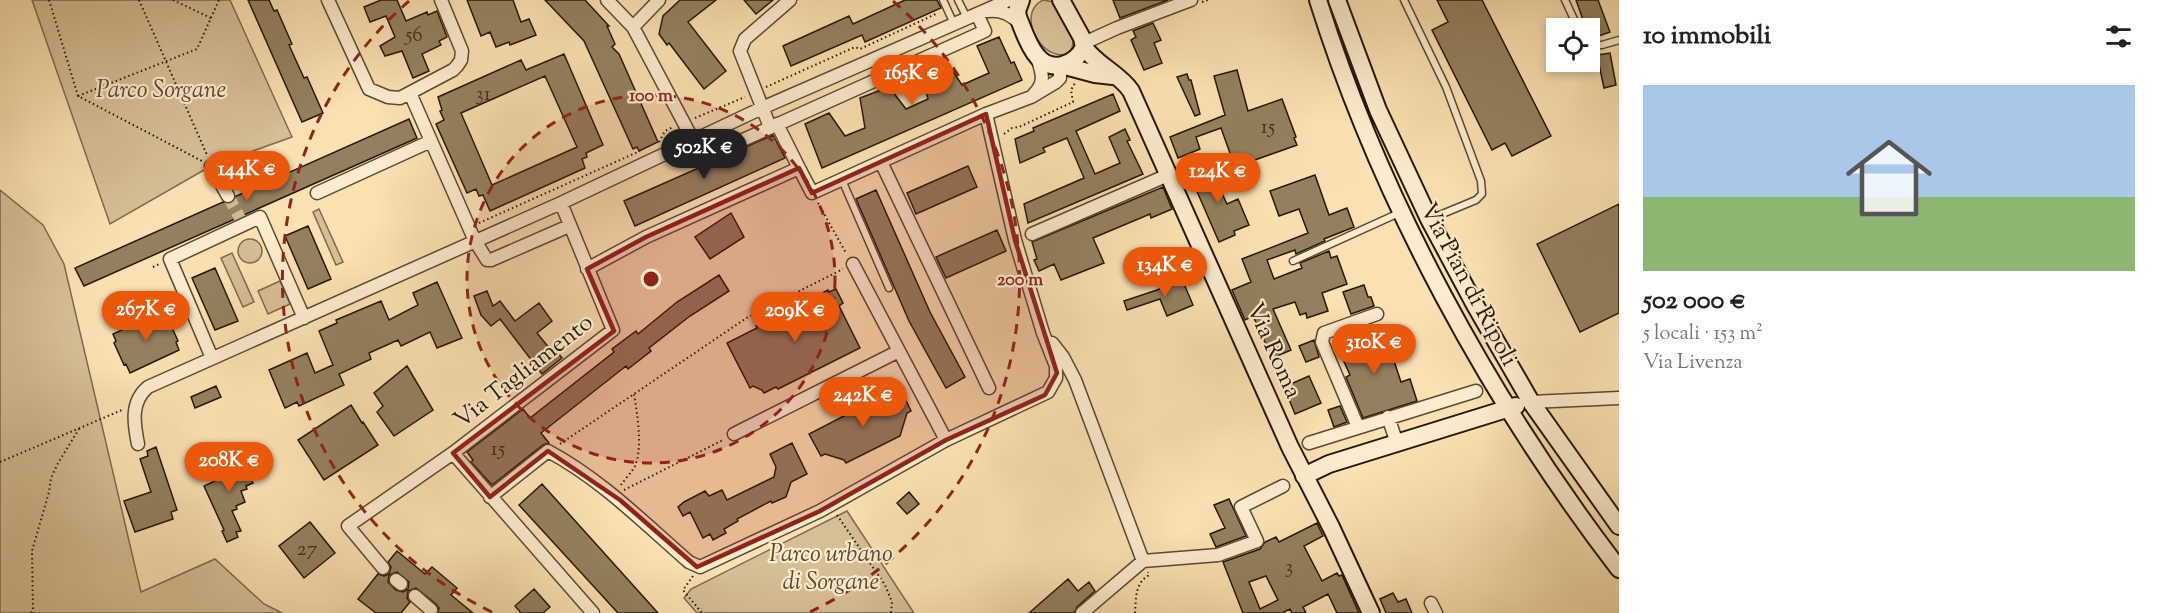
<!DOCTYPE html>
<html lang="it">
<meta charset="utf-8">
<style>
:root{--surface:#fff;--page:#f2f2f2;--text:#222;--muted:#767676;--accent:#ea580c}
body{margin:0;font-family:"Sorts Mill Goudy",serif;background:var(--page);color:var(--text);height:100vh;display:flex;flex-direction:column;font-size:22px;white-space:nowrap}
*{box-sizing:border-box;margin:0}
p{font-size:20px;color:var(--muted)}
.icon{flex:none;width:33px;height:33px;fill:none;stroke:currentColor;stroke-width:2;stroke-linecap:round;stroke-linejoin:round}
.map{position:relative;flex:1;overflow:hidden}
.details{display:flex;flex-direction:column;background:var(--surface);width:540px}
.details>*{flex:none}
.tools{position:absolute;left:1546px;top:18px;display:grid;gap:12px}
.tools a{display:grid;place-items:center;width:54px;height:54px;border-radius:0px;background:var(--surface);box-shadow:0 3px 9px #0003;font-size:30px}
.price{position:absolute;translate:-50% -51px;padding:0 14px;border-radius:21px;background:var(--accent);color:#fff;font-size:20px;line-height:39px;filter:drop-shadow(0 2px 3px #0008)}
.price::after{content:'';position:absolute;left:50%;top:36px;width:18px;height:14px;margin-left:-9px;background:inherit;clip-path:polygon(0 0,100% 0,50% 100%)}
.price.active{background:#222;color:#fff}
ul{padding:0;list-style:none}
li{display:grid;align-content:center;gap:12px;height:318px;padding:0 24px}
li span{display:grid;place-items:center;height:186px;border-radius:0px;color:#555}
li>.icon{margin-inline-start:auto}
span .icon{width:108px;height:108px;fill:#fffc;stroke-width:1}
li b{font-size:26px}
h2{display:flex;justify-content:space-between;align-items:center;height:72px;padding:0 24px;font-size:26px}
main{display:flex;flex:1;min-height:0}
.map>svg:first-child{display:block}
.green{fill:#d6be95;stroke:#7e6b4e;stroke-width:1.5}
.building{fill:#94805f;stroke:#261806;stroke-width:1.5;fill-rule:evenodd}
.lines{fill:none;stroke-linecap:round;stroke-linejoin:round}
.street-tunnel{stroke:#d0b890;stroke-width:12;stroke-dasharray:12 6;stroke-linecap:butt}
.lane-casing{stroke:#5b4a31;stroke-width:9}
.street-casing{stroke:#5b4a31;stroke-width:15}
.secondary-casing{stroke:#261806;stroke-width:20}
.path{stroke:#261806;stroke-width:2;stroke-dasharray:1.5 3;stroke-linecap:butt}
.lane{stroke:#fcebcd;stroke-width:6}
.street{stroke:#fcebcd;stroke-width:12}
.secondary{stroke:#fcebcd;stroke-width:16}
.marked{fill:#8f2418;fill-opacity:0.2;stroke:#8f2418;stroke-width:4.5;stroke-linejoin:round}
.ring{fill:none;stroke:#8f2418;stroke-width:3;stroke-dasharray:10 8}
.labels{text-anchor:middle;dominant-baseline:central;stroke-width:4.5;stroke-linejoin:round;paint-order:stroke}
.number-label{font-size:21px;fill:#42321c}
.park-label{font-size:24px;font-style:italic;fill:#5b4a31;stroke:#fcebcd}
.street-label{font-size:24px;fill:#261806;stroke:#fcebcd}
.centre{fill:#8f2418;stroke:#fcebcd;stroke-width:3}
.ring-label{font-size:18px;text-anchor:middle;font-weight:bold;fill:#8f2418;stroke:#fcebcd;stroke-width:4.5;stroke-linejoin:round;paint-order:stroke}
</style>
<main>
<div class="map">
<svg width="1619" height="613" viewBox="0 0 1619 613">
<rect width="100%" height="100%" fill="#fae0b2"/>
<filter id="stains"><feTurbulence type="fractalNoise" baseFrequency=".00333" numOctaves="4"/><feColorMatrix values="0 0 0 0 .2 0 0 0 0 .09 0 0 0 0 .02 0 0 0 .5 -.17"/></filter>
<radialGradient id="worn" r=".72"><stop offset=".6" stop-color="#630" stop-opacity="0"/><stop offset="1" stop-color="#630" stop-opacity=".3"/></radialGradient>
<path class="green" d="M32,0H230L292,137L211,166L110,224Z
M1043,0L1054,2L1073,40L1072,50C1048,71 1012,15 1043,0Z
M0,190L43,225L64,264L141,592L215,559L264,604L282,613H0Z
M319,209L343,262L336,265L313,212Z
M238 251a12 12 0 1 1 24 0a12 12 0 1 1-24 0Z
M232,253L254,302L243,307L221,258Z
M280,281L290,304L268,314L258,291Z
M847,511L914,613H697L684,598L691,589Z"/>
<path class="building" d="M248,0H269L274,11L277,10L292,44L289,45L304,78L307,77L323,113L302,122Z
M381,0H397L406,21L427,12L428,15L437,11L447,37L439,41L441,45L422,54L429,71L413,78L402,51L385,56L380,46L395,37L386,16L370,22L364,7Z
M467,0H513L521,22L529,19L536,35L510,45L509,42L496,47L490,32L481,36Z
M545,0H585L609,26H607L615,44L612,47L619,54L658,142L639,151L637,147L633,149L584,41Z
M680,0H716L688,22L726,71L704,89L669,43L667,45L659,34L663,16Z
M744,0H773L756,14Z
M905,0H937L941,8L865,42L862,35L791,66L783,46L849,16L853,24Z
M1113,0H1168L1120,18Z
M1437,0H1482L1551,136L1512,156L1505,143L1492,150L1432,30L1448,22Z
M1576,0H1598L1610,32L1590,39V28H1586Z
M1153,23L1161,40L1154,43L1162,63L1144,70L1131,40L1136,37L1133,31Z
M999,37L1011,63L1014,62L1022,80L822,168L805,124L829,113L845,136L865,128L860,98L889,87L906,109L928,99L921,73L946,61L962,85L989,73L977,46Z
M1610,53L1616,85L1604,88L1597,55Z
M564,54L603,145L586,153L587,157L582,159L585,168L490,211L483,195L479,196L476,189L467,193L436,124L444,120L440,111L442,110L438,97L521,60L526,70ZM545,76L577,147L492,185L461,113Z
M1237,70L1248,111L1282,99L1296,137L1294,138L1297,145L1235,167L1221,128L1196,137L1200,149L1178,158L1170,137L1225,115L1214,76Z
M1187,74L1189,80H1191L1200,114L1195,116L1177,77Z
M1113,94L1120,111L1076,131L1095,174L1120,163L1109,137L1125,129L1130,140L1127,141L1143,174L1028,223L1024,204L1084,178L1067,138L1043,148L1045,152L1020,163L1015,139L1034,131L1033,128Z
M409,119L417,138L84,286L75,268L223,202L232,203L236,196Z
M773,135L785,158L635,226L624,201Z
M1212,163L1221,186L1219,187L1227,204L1238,199L1249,225L1234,231L1235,235L1219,242L1189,173Z
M968,166L977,187L916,214L907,193Z
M1315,175L1329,215L1347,208L1354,227L1324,239L1325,241L1296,254L1295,250L1267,260L1274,279L1302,268L1300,263L1329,251L1331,258L1337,256L1347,284L1322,293L1328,311L1307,318L1306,313L1300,315L1295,302L1273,309L1291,350L1272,358L1253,316L1245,320L1232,290L1251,282L1242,259L1308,233L1299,209L1279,216L1270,191Z
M1163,187L1172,209L1151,218L1150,214L1093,238L1104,263L1061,280L1054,264L1039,271L1034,260L1037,259L1032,242Z
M876,190L930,312L965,377L946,388L909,321L856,199Z
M1619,204V313L1580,332L1537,244Z
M731,213L744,237L710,259L695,237Z
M308,226L331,279L308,289L285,236Z
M997,230L1006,251L946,278L936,257Z
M215,268L238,321L215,330L192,278Z
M719,275L729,291L690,316L649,348L651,351L628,369L626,366L541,433L549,443L543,445L492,485L471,462L473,460L467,452L523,409L530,418L614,352L612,349L636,331L638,334L677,302Z
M1182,279L1193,305L1167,316L1160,299L1127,310L1124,301L1157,290Z
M437,282L462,338L437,348L430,332L401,346L398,340L369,353L371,359L339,374L344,385L299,406L297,402L285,408L269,370L307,353L315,373L333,365L319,331L337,323L336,320L381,301L389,320L418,305L413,293Z
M1364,285L1368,297H1371L1374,306L1351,314L1343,292Z
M836,289L843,303L839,306L860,348L778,389L776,387L764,393L762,390L753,386L750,388L727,343L757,328L756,326L828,290L829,292Z
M487,291L493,306L500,301L515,321L539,303L552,321L537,333L550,349L553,347L562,358L542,374L500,319L491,326L481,315L474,296Z
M162,311L166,320L168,319L178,341L176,342L179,350L130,373L126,364L124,365L114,343L116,341L113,334Z
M1377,329L1391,361H1394L1401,382L1410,379L1417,401L1363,418L1346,377L1350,375L1336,344L1352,336L1354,339Z
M1314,340L1319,357L1306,362L1299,346Z
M407,366L433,410L394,436L377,412L383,406L374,393Z
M1309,376L1321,403L1295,414L1284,387Z
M216,386L221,397L195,408L191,397Z
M900,388L911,411L907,413L900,436L846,463L844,460L825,454L821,456L809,434L846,415L845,413L847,410L857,404L862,407Z
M351,405L362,423L363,422L378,445L324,480L298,440Z
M1340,406L1347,422L1334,427L1328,410Z
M792,443L807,474L791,482L786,497L772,503L771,501L737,519L738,521L724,529L726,533L713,540L710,534L703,538L690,512L683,516L678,507L684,502L705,491L709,496L722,490L727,500L774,477L776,467L770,454Z
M156,447L177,510L171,512L173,519L135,532L124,501L151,492L140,459L148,456L147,451Z
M241,454L252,473L249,475L253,483L246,486L247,489L241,491L245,502L236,506L237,509L232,511L241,531L236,532L238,537L227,542L222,531L224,530L204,486L219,479L213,466Z
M542,484L658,613H618L519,505Z
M909,492L919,504L907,514L897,503Z
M1229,499L1246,536L1216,547L1210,534L1225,528L1214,505Z
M310,522L335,553L304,578L279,546Z
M1317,523L1323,536L1304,546L1322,581L1337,573L1339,576L1342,575L1359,613H1337L1328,594L1303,607L1306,613H1292L1290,609L1282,613H1243L1223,562L1260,549L1265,542L1276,537L1279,542ZM1266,576L1278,600L1260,609L1249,582Z
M397,551L425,574L432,567L457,588L451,595L473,613H438L439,608L436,604L416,588L408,591L407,598L410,602L401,613H376L358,599L378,574L384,576L389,574L391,567L388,562ZM397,572L409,582L408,589L403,592L396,590L388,582L389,575Z
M1068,579L1078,591L1089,582L1095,591L1077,607L1074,613H1029Z
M534,589L550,607L543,613H521L515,606Z
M1393,593L1398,602L1406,599L1412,613H1386L1380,599Z"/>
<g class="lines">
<path class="street-tunnel" d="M228,196L241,220"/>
<defs>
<path id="lane" d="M943,0L954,24
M958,0L967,18
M1404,0L1446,87L1481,181L1482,194L1476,200L1430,219
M1565,0L1578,28
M1590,45H1602L1619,40
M842,180L889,288
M1293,261L1399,213"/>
<path id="street" d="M328,0L369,89L388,97L400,98L453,70L457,66L461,60L462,51L441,0
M607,0L633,27L694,142L702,149L714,153L985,31L977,14
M987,11C1002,9 1011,15 1022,25
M633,27L659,0
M1084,43L1117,28L1191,0
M410,93L475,241L487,260H491L569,226
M1034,94C1046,82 1042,73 1037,57
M777,124L799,168
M770,127L740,51L745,39L790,0
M881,162L989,388
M211,166L228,196
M317,193L431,141
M1032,234L1168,175
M853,264L946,440
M587,269L646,237L799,168L812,193L986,114L1031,97L1056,82L1060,78V66
M1052,343L1063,357L1075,380L1143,561
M212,358L170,259L260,217L304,318
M1531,402L1619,398
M1388,417L1397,443
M1358,427L1322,342L1324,333L1377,314
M734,434L899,351
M1309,443L1476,391
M138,444C134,424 130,402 148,387L561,203L762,108L1009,0
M453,453L593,613
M490,497L548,451C602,480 644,523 689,562L700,567L820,511L946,440L1048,392L1056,378V366L1043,333L1015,240L986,114
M383,568L348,526L453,453L613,330L561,203
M396,580L401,584
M415,596L431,610
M1431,603L1436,613
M1082,613L1143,561L1218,555L1257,541L1241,507L1283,486"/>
<path id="secondary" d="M1021,0L1017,11L1018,17C1023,29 1028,46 1037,56C1051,74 1075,65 1084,47L1082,38L1061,0
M1318,0C1381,201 1491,402 1619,569
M1337,0L1378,110L1429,219L1475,305L1531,402L1619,526
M1084,47C1097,66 1119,73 1131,91L1290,447L1331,527L1371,613
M1065,66L1095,74L1113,76
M1304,476L1329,464L1516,406"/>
</defs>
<use href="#lane" class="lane-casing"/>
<use href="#street" class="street-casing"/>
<use href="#secondary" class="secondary-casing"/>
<path class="path" d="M49,0L78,96L202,161
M139,0L207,155
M173,0L211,18
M1202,2L1208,0
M766,87L855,47L860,49L938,13
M78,96L197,49L219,0
M695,118L745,97
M1004,134L1012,128L1019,127L1073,102L1071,90L1075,83
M659,142L665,131L673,127
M818,203L846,253
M479,223L640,151
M153,267L159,264
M560,444L748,317L843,269
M0,462L122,410
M621,485C625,479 632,472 635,466C643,448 637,412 634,394
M624,490L723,440
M837,515L885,585L892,602L891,613
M693,576L683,590L702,613
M31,613L33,609L32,551L49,492L51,478L58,463L79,429
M1135,613C1136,598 1135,583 1149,575L1148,572"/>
<use href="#lane" class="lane"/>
<use href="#street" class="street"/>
<use href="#secondary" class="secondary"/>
</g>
<path class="marked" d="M986,114L1015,240L1057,373L1045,395L946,440L820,511L697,567L620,500L548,451L490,497L453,453L614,331L587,269L646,237L799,168L812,193Z"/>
<circle cx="651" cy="279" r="184" fill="#8f2418" fill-opacity=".12"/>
<g class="ring">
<circle cx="651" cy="279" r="184"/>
<path d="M492 612A369 369 0 0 1 409 1M893 1A369 369 0 0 1 810 612"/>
</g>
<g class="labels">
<g class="number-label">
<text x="414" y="36">56</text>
<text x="483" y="95">31</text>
<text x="1268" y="128">15</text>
<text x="498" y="450">15</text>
<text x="307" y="550">27</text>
<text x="1289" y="568">3</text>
</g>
<g class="park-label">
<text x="161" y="91">Parco Sorgane</text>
<text x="831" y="555">Parco urbano<tspan x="831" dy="28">di Sorgane</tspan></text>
</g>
<g class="street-label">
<text transform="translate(1468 285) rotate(62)">Via Pian di Ripoli</text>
<text transform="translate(1273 351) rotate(66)">Via Roma</text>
<text transform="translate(524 372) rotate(-38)">Via Tagliamento</text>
</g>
</g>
<circle cx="651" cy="279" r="9" class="centre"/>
<g class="ring-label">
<text x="651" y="101">100 m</text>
<text x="1020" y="285">200 m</text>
</g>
<rect width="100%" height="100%" filter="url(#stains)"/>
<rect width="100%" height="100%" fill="url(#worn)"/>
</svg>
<div class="tools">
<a><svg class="icon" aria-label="locate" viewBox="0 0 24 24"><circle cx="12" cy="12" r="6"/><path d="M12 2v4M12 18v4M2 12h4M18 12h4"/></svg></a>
</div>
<b class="price" style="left:912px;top:106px">165K €</b>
<b class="price active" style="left:704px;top:180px">502K €</b>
<b class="price" style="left:247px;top:202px">144K €</b>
<b class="price" style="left:1218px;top:204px">124K €</b>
<b class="price" style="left:1165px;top:298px">134K €</b>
<b class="price" style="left:146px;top:342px">267K €</b>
<b class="price" style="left:795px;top:343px">209K €</b>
<b class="price" style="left:1374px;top:375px">310K €</b>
<b class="price" style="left:863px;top:428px">242K €</b>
<b class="price" style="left:229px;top:493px">208K €</b>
</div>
<section class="details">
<h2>10 immobili<svg class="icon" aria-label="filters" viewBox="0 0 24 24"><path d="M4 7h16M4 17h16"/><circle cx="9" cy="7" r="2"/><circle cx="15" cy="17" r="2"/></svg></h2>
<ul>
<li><span style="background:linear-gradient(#a9c7e8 60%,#8fb573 0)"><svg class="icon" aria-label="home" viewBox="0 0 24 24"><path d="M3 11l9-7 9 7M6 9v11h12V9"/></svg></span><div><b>502 000 €</b><p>5 locali · 153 m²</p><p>Via Livenza</p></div></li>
</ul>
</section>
</main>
